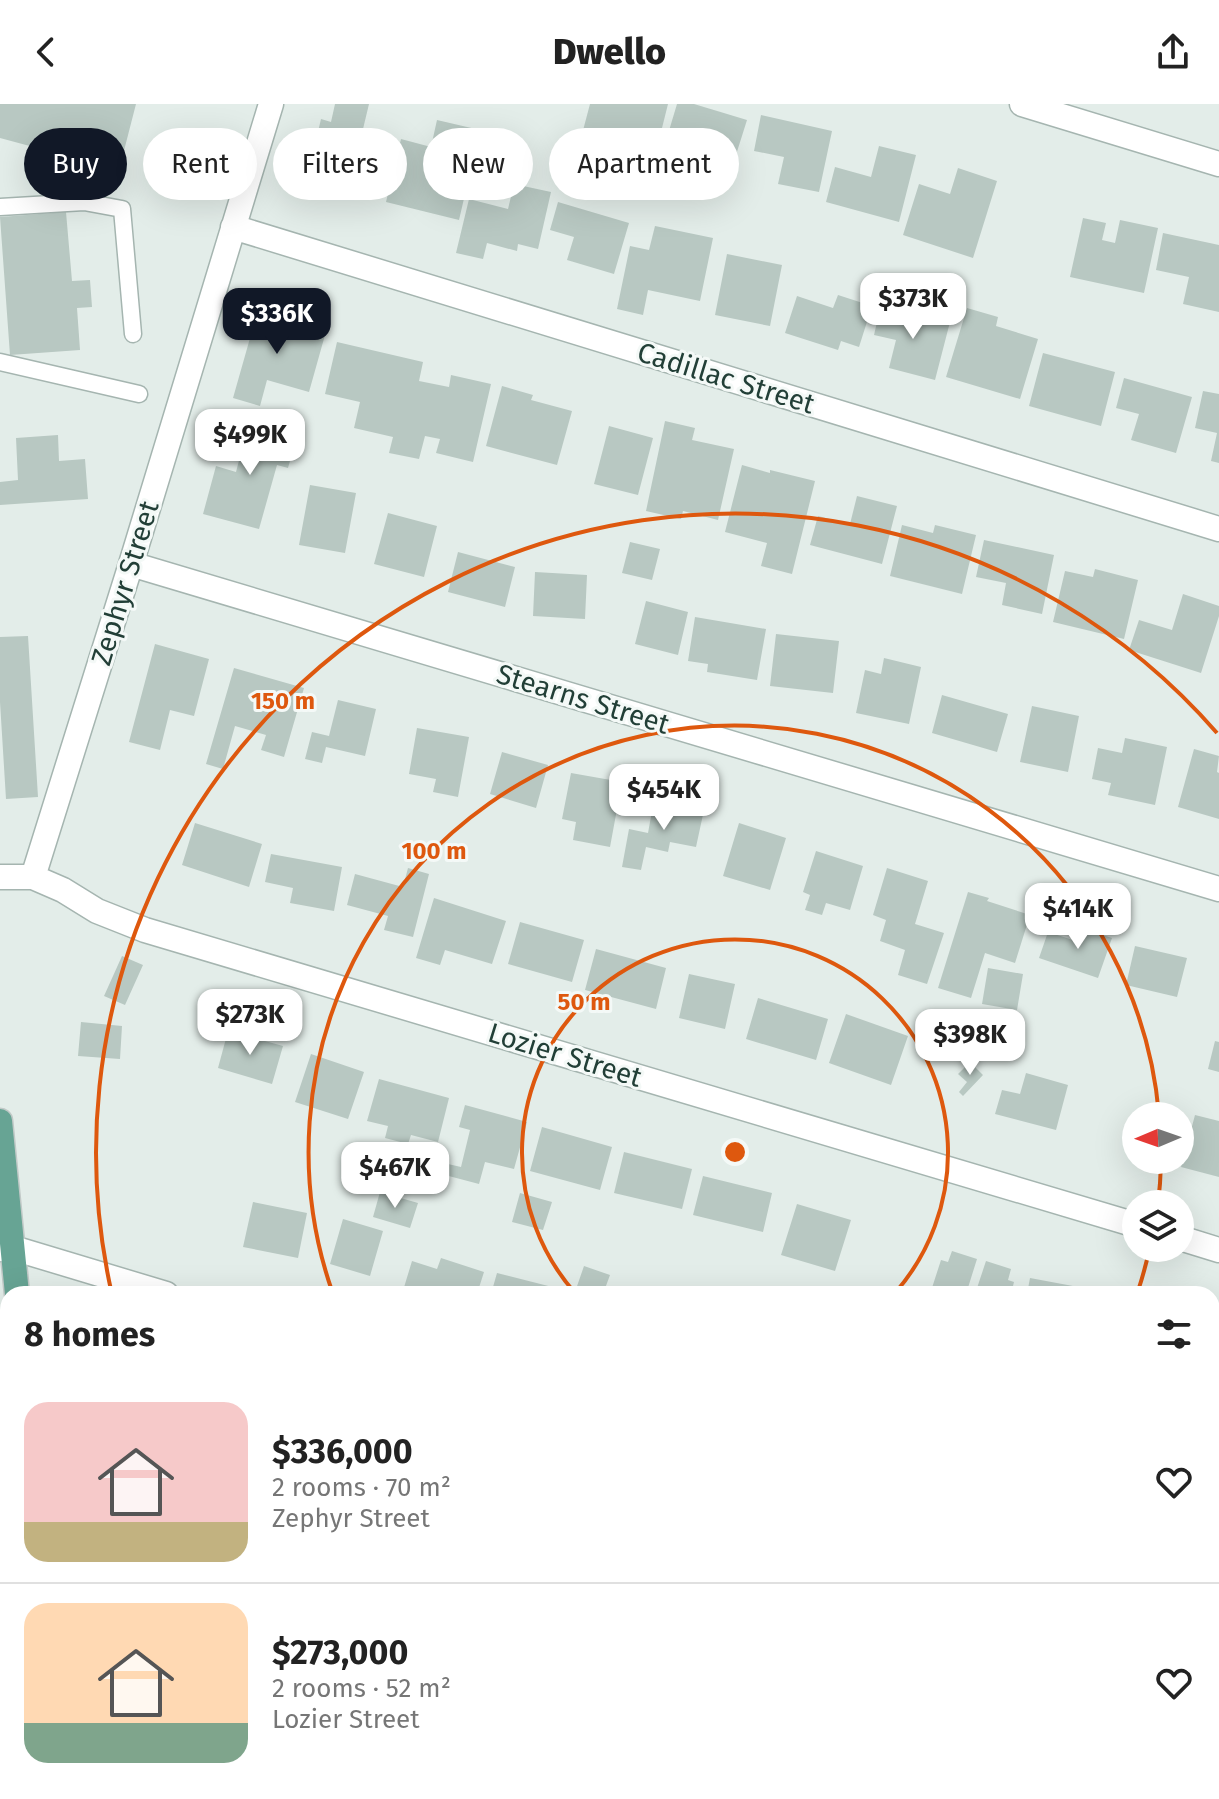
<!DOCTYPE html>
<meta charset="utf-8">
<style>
:root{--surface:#fff;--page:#f6f6f6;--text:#222;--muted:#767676;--line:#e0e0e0;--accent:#111827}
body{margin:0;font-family:"Fira Sans",sans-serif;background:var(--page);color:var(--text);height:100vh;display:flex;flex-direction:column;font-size:30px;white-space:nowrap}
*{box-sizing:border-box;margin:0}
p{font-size:26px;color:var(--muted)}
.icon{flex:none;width:44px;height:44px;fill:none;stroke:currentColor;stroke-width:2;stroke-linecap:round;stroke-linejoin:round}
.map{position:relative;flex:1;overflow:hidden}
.drawer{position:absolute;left:0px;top:1182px;width:1220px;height:514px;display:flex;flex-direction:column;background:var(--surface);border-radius:24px 24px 0 0;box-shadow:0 8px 32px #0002}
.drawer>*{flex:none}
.banner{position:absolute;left:24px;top:24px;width:800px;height:72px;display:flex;gap:16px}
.needle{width:52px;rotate:268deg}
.fabs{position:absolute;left:1122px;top:998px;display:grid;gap:16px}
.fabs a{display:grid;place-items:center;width:72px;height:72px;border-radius:50%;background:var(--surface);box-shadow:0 8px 32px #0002;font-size:40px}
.price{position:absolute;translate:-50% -68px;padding:0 18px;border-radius:16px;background:#fff;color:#222;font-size:26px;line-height:52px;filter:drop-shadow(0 2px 4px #0008)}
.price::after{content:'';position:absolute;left:50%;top:48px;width:24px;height:18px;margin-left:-12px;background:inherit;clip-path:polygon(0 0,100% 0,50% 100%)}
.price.active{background:var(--accent);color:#fff}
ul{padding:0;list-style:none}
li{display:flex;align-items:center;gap:24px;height:200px;padding:0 24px}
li+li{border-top:2px solid var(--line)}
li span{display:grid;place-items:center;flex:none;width:224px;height:160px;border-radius:24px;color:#555}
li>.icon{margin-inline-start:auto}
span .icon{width:96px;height:96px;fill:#fffc;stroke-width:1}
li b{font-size:34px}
h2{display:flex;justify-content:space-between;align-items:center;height:96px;padding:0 24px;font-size:34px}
.tag{padding:0 28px;border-radius:36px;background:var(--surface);box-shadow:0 8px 32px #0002;font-size:28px;line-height:72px}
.tag.active{background:var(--accent);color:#fff}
header{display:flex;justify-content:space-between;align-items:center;height:104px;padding:0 24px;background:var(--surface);font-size:36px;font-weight:800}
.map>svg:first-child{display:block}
.building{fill:#b8c8c2}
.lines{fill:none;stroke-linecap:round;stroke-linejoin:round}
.service-casing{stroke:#a5b5b0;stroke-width:19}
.minor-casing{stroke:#a5b5b0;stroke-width:27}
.tertiary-casing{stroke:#a5b5b0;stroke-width:27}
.primary-casing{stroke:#c1c9c7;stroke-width:27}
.service{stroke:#fff;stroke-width:16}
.minor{stroke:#fff;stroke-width:24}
.tertiary{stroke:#fff;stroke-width:24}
.primary{stroke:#67a494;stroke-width:24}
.ring{fill:none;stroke:#de580e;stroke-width:4}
.labels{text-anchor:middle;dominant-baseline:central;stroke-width:6;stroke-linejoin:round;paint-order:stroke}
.street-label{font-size:28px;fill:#223f37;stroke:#f4f9f7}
.centre{fill:#de580e;stroke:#f4f9f7;stroke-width:4}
.ring-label{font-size:24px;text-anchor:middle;font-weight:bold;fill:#de580e;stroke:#f4f9f7;stroke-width:6;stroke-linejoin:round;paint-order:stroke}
</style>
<header><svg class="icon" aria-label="back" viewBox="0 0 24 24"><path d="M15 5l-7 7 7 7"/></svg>Dwello<svg class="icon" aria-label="share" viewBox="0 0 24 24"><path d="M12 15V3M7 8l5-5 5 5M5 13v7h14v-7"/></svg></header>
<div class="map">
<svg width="1219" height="1695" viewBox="0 0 1219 1695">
<rect width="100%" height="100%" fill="#e3ede9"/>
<path class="building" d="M0,0H136L119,66L0,34Z
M335,0H369L363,25L384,30L368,94L333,86L340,60L312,53L321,15L331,18Z
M590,0H668L659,36L616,25L608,57L577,49Z
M677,0H694L747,16L735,54L707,45L696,82L656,70Z
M761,11L832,27L819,88L778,80L784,53L754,47Z
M437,16L480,26L459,116L386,98L401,35L431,43Z
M879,42L916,51L899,118L826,98L835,63L871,73Z
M958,64L997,77L973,154L903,131L919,80L950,90Z
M514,80L551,88L538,145L518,140L517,147L487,139L483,155L456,149L469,95L508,105Z
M558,98L629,119L614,170L567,156L574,133L550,126Z
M66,108L72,177L90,176L92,203L77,204L80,246L10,251L0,113Z
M1083,114L1106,119L1102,136L1115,139L1120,116L1158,124L1144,189L1070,173Z
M655,122L713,134L700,197L648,186L643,211L617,205L630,142L649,146Z
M1163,129L1219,141V208L1183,200L1189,173L1156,166Z
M727,150L782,161L770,222L715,211Z
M838,191L872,202L859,243L841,237L838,246L785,229L797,192L833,204Z
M260,199L290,208L286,220L325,231L309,288L267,276L260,302L233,294Z
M881,201L950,218L935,276L889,264L896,236L874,231Z
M967,204L998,213L996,222L1038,235L1020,295L946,273Z
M337,238L423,258L419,277L449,283L451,271L491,280L473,358L436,349L440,335L425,332L419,355L389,349L393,333L354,324L360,298L325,290Z
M1043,249L1115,268L1101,322L1029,302Z
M1124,274L1192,293L1176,349L1131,336L1139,310L1116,304Z
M502,282L533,291L531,296L572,307L557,361L486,342Z
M1203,287L1219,290V359L1211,357L1217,329L1195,324Z
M665,317L695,324L692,336L734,345L718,416L683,407L681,415L646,407Z
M249,318L297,332L288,364L277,361L259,425L203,410L216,362L236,368Z
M609,322L653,334L638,391L594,380Z
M58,331L59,357L85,355L88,395L0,401V378L18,376L16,334Z
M742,361L770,369V366L815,377L792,470L761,462L767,439L725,428Z
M310,381L356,389L345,449L299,441Z
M857,392L897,402L882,460L810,441L818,412L850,420Z
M388,409L437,422L424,473L374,460Z
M902,421L933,429L935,421L976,431L962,490L890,472Z
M984,436L1054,451L1042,510L1002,501L1006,479L976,473Z
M630,438L660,445L652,476L622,469Z
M458,448L515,463L505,503L448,488Z
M1095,465L1138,476L1124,535L1053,518L1065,467L1093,473Z
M535,468L587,471L585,515L533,512Z
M1183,490L1219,502V512L1201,569L1129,546L1139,516L1172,526Z
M646,497L688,508L678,551L635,540Z
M695,513L766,525L757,576L707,568L708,560L688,557Z
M776,530L839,537L833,589L770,582Z
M28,532L38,693L6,695L0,598V533Z
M155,540L209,555L194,612L170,606L160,646L129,638Z
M884,554L921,563L909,620L856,609L865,566L881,570Z
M234,564L304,584L284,653L261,646L266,631L235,622L223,665L206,660Z
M942,591L1008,610L997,648L932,629Z
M338,596L376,605L365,652L326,643L322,659L305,655L312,628L329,632Z
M1032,602L1079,612L1068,668L1020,658Z
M417,624L469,633L458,693L433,688L436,675L409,670Z
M1125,634L1167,643L1155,701L1108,691L1111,679L1092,675L1098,644L1122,649Z
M1194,645L1219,652L1217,668L1219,669V715L1178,703Z
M502,648L548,661L536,704L490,690Z
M571,669L622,678L610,743L573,736L576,718L562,715Z
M654,696L704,706L696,743L670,738L668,748L646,743L641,766L622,763L629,725L648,729Z
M195,719L262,740L249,783L182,761Z
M739,719L786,734L770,786L723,772Z
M816,747L863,762L850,806L826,799L822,811L805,806L810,791L803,788Z
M271,750L342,763L334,807L290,799L293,784L265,778Z
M408,764L429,770L413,833L384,826L388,812L347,801L355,770L403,783Z
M887,764L928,777L915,820L944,829L927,880L898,871L905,846L880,837L886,816L873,811Z
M968,788L989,794L987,797L1030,811L1015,859L985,849L971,894L938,884Z
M434,794L506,817L492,860L445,846L440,861L416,854Z
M520,818L584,836L572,878L508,860Z
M1078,823L1112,834L1098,874L1039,854L1048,828L1073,836Z
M1135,842L1187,854L1177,893L1126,881Z
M596,845L666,864L656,905L585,886Z
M122,852L143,861L125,901L104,892Z
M988,864L1023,870L1017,906L982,900Z
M689,870L735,880L725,925L679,914Z
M758,894L828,915L816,956L746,935Z
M846,910L908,932L891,981L829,959Z
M81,918L122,922L120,955L78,952Z
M228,927L283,942L272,980L218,964Z
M1215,937L1219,938V968L1208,965Z
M311,950L364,968L348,1015L295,998Z
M970,958L983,971L963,992L959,988L967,978L958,970Z
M1026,969L1068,981L1056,1026L995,1010L1002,986L1020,990Z
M379,975L449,994L438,1038L411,1031L408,1040L385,1034L388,1022L367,1017Z
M465,1001L527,1018L514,1065L485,1058L479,1080L445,1071L448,1060L461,1063L470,1026L459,1023Z
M1195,1011L1219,1017V1073L1181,1063Z
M542,1023L612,1043L600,1086L530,1067Z
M624,1048L692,1065L682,1105L614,1089Z
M703,1072L772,1089L763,1128L693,1111Z
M380,1088L418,1099L410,1124L373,1113Z
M520,1089L552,1098L543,1126L512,1118Z
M253,1098L307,1109L298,1154L243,1143Z
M797,1100L851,1116L835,1167L781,1151Z
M343,1115L383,1127L370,1172L330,1160Z
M952,1147L977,1155L966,1190H930L941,1156L948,1158Z
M441,1154L484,1168L477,1190H402L412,1157L437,1165Z
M986,1157L1011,1165L1008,1176L1014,1178L1011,1190H975Z
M584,1162L610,1171L603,1190L575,1188Z
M497,1169L568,1187L567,1190H491Z
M1030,1174L1089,1185L1088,1190H1027Z
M194,1688H280V1695H195Z
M972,1688H988L1009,1695H970Z"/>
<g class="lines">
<defs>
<path id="service" d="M0,103L84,98L122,105L133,230
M0,258L139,290
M150,1688V1695
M359,1695L360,1688
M516,1695L517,1688"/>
<path id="minor" d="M1022,0L1219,60
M233,123L1219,425
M131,460L1219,785
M0,773H33L63,786L97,807L145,826L1136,1121
M33,773L131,460L271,0
M1180,1134L1219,1146
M0,1145L13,1144L166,1190
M1212,1250L1219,1227
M1212,1503L1219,1506
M1076,1695L1078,1688"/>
<path id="tertiary" d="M0,1520L8,1523
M593,1688L618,1695"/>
<path id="primary" d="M0,1017L17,1190
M0,1588L8,1670
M10,1688V1695
M69,1688L70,1695"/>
</defs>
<use href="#service" class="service-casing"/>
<use href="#minor" class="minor-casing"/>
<use href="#tertiary" class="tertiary-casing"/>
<use href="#primary" class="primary-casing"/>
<use href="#service" class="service"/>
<use href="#minor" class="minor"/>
<use href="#tertiary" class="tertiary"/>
<use href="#primary" class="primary"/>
</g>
<g class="ring">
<path d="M575 1189A213 213 0 1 1 895 1189"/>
<path d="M1161 1059A426 426 0 0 1 1158 1100M1149 1147A426 426 0 0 1 1138 1187M332 1187A426 426 0 1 1 1159 1011"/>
<path d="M111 1186A639 639 0 0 1 1217 629"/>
</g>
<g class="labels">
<g class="street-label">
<text transform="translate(726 274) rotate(17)">Cadillac Street</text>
<text transform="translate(125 479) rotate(-73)">Zephyr Street</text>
<text transform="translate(583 595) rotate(17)">Stearns Street</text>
<text transform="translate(565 951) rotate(17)">Lozier Street</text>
</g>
</g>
<circle cx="735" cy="1048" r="12" class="centre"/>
<g class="ring-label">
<text x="283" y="605">150 m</text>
<text x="434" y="755">100 m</text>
<text x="584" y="906">50 m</text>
</g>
</svg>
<div class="fabs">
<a><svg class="needle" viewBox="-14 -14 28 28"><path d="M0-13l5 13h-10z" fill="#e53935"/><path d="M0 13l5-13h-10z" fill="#767676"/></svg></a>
<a><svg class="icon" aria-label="layers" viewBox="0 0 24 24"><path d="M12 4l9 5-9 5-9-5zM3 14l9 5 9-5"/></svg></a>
</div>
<b class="price" style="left:913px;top:237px">$373K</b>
<b class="price active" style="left:277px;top:252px">$336K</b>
<b class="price" style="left:250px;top:373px">$499K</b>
<b class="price" style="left:664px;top:728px">$454K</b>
<b class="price" style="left:1078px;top:847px">$414K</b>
<b class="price" style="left:250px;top:953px">$273K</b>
<b class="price" style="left:970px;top:973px">$398K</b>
<b class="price" style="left:395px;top:1106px">$467K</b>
<div class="banner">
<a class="tag active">Buy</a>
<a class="tag">Rent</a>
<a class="tag">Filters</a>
<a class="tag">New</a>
<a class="tag">Apartment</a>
</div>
<section class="drawer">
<h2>8 homes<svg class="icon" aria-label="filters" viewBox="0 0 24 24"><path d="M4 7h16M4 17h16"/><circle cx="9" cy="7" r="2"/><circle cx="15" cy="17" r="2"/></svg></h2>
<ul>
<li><span style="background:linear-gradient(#f6c9c9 75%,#c2b280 0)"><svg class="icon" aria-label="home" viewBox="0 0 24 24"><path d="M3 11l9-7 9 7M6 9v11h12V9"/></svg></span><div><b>$336,000</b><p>2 rooms · 70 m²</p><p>Zephyr Street</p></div><svg class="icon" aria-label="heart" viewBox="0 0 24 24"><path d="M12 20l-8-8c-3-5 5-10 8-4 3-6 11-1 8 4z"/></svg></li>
<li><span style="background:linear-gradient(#ffd9b3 75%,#7fa58c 0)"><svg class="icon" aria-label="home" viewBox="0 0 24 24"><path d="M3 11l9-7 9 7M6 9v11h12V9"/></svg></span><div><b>$273,000</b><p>2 rooms · 52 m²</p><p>Lozier Street</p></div><svg class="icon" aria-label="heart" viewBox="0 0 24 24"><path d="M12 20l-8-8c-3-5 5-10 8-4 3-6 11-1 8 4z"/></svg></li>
</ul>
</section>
</div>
